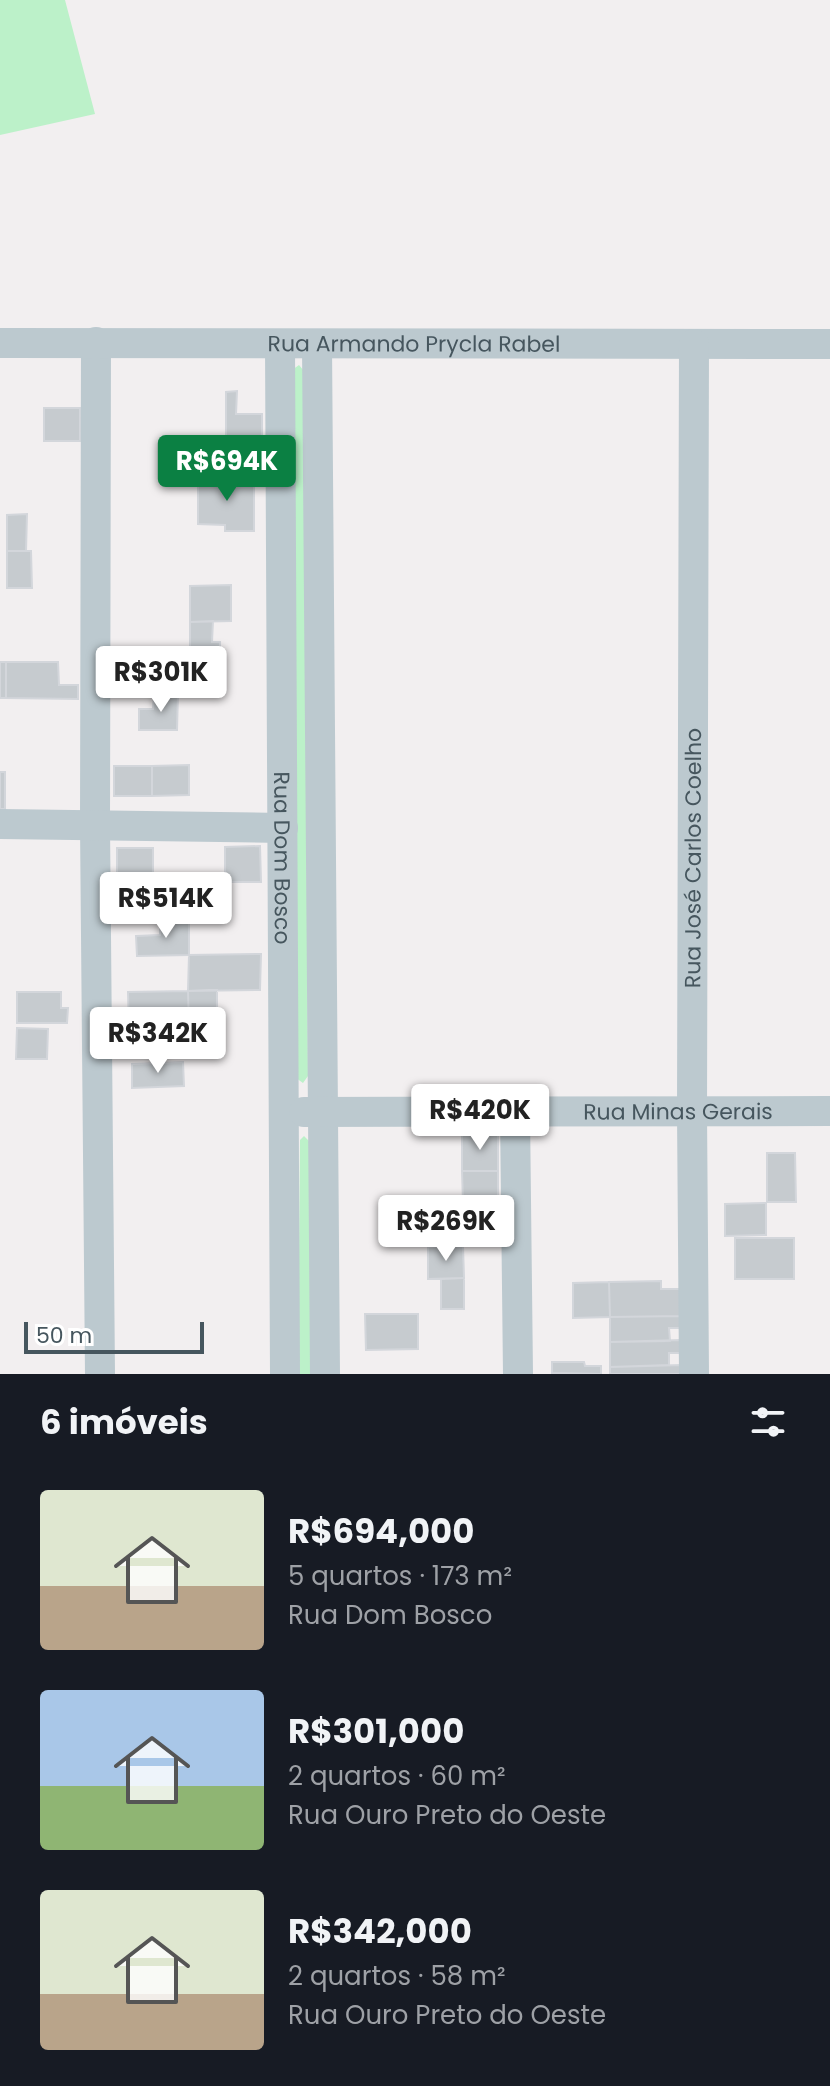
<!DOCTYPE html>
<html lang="pt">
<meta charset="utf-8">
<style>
:root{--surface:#171b24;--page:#242831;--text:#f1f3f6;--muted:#9ea1a6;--accent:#0b8043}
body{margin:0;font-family:Poppins,sans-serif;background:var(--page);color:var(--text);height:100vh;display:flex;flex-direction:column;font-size:30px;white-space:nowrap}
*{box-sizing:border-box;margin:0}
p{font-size:26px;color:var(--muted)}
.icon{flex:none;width:44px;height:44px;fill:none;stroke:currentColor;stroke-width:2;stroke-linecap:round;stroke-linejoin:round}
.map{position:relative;height:1374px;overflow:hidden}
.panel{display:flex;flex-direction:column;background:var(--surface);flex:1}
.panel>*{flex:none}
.scale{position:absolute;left:24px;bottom:20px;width:180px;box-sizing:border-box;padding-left:8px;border:4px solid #46565e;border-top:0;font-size:22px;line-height:28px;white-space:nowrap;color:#46565e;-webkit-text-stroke:6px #fff;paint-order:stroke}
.price{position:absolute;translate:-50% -68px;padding:0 18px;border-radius:8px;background:#fff;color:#222;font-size:26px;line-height:52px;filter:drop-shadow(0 2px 4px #0008)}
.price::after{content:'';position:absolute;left:50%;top:48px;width:24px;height:18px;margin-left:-12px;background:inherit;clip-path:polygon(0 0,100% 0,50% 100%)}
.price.current{background:var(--accent);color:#fff}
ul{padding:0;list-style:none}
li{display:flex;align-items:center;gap:24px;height:200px;padding:0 40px}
li span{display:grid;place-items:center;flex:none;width:224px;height:160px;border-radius:8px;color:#555}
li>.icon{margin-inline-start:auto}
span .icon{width:96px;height:96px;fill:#fffc;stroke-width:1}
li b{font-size:34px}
h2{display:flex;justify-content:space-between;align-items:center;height:96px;padding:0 40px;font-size:34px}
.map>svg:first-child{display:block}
.green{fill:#bcf1c9}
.building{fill:#c6cbcf;stroke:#d3d6db;stroke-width:2}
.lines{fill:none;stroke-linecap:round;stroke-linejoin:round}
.minor{stroke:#bcc9cf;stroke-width:30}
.labels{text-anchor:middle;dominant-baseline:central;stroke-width:6;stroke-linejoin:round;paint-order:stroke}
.street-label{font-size:22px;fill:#46565e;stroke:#fff}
</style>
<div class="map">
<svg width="830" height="1374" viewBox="0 0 830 1374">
<rect width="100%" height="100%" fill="#f2eff0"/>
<path class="green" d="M0,0H65L95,114L0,135Z
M299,365L304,371L308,1076L303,1083L296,1078L292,370Z
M304,1136L310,1142L311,1374H298L300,1140Z"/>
<path class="building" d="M237,391L236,414H262V441L226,442V392Z
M44,408H80V441H44Z
M254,477V531H225V525L198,524V478Z
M27,514L26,551H7V515Z
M7,551H31L32,588H7Z
M231,585V621L190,622V586Z
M213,621L212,642H220V657L190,658V622Z
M225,657L224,693L189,694L190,658Z
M141,658H177L178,693L141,694Z
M0,662H6V698H0Z
M6,662H58L59,685H78V699L6,698Z
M178,693L177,730H139V709H153L154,694Z
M189,765V795L152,796V766Z
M114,766H152V796H114Z
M0,772H5V809H0Z
M260,846L261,882H225V847Z
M117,848H153V884H141V892H117Z
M189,875H225V919H189Z
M160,919H189V955L137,956L136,936L160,935Z
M261,954L260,990L188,991L189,955Z
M217,990V1026L189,1027L188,991Z
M188,991L189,1027H129L128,992Z
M17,992H61V1008H68L67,1023H17Z
M129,1027H178V1053L129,1055Z
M17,1028L48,1029L47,1059H16Z
M183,1062L184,1086L132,1088V1064Z
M462,1133H498V1171H462Z
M767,1153H795L796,1202H767Z
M462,1171H498V1203H463Z
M766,1203V1235L725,1236V1204Z
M735,1238H794V1279H735Z
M463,1246L464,1278L428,1279V1247Z
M464,1278V1309H441V1279Z
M661,1281V1289H681V1316L610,1317L609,1282Z
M609,1282L610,1317L573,1318V1283Z
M365,1314H418V1349L366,1350Z
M681,1316V1328H669L670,1341L610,1342V1317Z
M681,1340L682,1353H669V1365L610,1367V1342Z
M552,1362H584L585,1366H601V1374L552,1373Z
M682,1365V1374H610V1367Z"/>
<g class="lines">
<g class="minor">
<path d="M96,342L95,825L100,1374"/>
<path id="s1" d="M0,343L830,344"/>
<path id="s2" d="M280,344L285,1374"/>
<path d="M317,344L325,1374"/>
<path d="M0,824L283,828"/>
<path id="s3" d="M304,1112L830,1111"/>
<path d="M515,1113L518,1374"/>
<path id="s4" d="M694,1374L692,1112L694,344"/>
</g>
</g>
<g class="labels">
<g class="street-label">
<text stroke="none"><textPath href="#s1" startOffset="414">Rua Armando Prycla Rabel</textPath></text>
<text stroke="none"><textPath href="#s2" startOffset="514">Rua Dom Bosco</textPath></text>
<text stroke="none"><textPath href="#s4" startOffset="516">Rua José Carlos Coelho</textPath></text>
<text stroke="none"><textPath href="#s3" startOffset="374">Rua Minas Gerais</textPath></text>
</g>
</g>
</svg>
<div class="scale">50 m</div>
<b class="price current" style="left:227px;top:503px">R$694K</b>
<b class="price" style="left:161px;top:714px">R$301K</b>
<b class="price" style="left:166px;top:940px">R$514K</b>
<b class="price" style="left:158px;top:1075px">R$342K</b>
<b class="price" style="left:480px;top:1152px">R$420K</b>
<b class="price" style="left:446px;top:1263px">R$269K</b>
</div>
<section class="panel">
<h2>6 imóveis<svg class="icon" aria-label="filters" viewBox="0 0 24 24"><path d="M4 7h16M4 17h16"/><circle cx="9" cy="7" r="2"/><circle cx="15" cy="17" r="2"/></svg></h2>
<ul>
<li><span style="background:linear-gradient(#dfe7d0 60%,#b9a48a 0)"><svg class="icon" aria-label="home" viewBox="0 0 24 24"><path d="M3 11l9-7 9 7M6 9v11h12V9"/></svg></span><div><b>R$694,000</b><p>5 quartos · 173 m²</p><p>Rua Dom Bosco</p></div></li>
<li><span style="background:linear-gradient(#a9c7e8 60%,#8fb573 0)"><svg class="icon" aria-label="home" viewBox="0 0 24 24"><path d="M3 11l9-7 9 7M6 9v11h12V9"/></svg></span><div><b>R$301,000</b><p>2 quartos · 60 m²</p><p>Rua Ouro Preto do Oeste</p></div></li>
<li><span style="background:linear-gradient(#dfe7d0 65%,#b9a48a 0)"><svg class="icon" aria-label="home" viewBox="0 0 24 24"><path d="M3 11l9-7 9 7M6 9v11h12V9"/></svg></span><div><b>R$342,000</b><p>2 quartos · 58 m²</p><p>Rua Ouro Preto do Oeste</p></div></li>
</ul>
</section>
